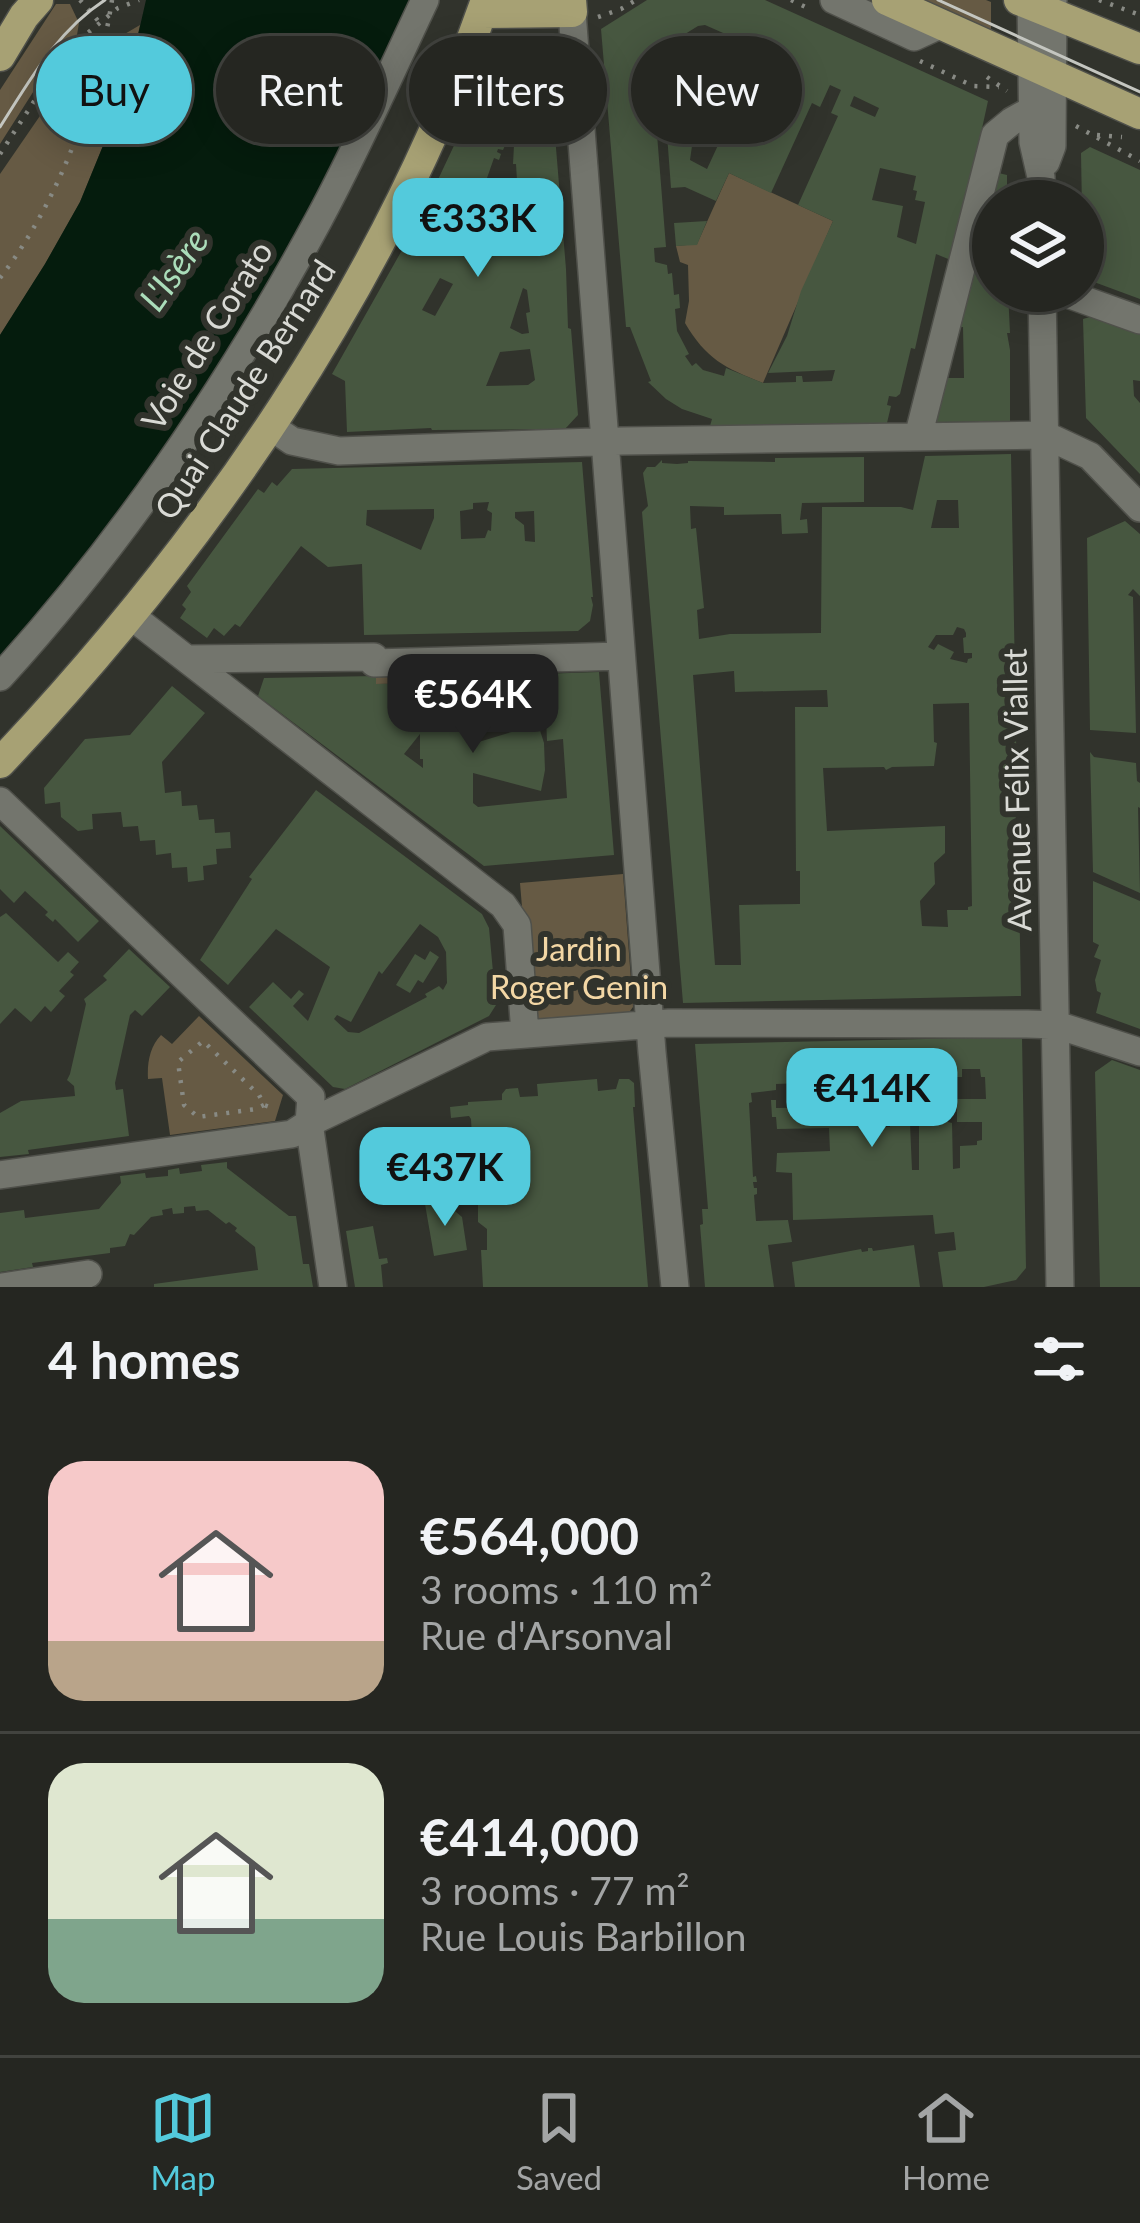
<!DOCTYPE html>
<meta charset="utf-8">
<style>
:root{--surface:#252621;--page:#31322e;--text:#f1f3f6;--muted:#a3a5a5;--line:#42433f;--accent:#53cadc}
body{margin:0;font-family:Lato,sans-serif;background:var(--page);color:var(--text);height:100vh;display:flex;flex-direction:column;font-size:45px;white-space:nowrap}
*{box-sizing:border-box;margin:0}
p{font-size:39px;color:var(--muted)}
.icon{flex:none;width:66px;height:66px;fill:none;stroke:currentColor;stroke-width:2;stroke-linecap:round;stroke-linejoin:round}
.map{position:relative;height:1287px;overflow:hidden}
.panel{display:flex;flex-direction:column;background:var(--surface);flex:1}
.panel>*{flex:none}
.hud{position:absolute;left:36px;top:36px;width:1068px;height:108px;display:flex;gap:24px}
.buttons{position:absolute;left:972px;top:180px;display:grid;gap:24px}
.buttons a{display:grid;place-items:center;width:132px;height:132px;border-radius:50%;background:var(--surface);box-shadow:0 6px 30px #0003,0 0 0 3px var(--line);font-size:60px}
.price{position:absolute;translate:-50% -102px;padding:0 27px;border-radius:24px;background:var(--accent);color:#111;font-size:39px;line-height:78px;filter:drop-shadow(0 3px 6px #0008)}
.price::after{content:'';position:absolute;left:50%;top:72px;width:36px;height:27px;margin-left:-18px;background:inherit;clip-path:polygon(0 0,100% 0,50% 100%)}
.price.selected{background:#222;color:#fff}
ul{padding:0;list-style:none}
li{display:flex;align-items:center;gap:36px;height:300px;padding:0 48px}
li+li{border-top:3px solid var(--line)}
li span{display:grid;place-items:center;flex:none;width:336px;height:240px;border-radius:36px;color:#555}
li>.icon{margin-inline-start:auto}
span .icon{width:144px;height:144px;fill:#fffc;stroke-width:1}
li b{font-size:51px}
h2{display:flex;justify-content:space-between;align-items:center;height:144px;padding:0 48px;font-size:51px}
.tag{padding:0 42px;border-radius:54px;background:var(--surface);box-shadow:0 6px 30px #0003,0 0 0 3px var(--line);font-size:42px;line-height:108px}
.tag.selected{background:var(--accent);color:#111}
.menu{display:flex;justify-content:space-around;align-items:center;height:168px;border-top:3px solid var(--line);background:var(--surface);font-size:33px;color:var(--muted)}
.menu a{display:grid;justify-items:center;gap:6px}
.menu .selected{color:var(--accent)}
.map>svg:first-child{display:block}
.green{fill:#665a44}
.water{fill:#051c0d}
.building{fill:#475740;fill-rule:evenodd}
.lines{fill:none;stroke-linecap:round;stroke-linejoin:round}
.minor-casing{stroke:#4f504a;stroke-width:30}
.major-casing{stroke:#4f504a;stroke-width:33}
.path{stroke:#888a84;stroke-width:4.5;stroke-dasharray:3 9;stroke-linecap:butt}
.minor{stroke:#73756d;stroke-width:27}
.major{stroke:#a7a174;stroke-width:30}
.tram{stroke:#c4c6c0;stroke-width:3}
.path-bridge{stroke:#888a84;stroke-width:4.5;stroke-dasharray:3 9;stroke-linecap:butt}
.labels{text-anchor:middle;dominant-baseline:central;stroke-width:12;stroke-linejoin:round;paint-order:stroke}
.street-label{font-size:33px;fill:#d9dad5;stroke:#31332c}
.park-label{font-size:33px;fill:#f3d7a5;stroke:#31332c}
.water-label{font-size:36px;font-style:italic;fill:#abddba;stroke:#31332c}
</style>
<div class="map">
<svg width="1140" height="1287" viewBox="0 0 1140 1287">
<rect width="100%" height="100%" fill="#31332c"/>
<path class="green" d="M919,0H986L991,2V33Z
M56,4H70L79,23L77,35L49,67L0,144V90Z
M140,25L125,92L80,202L45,264L0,335V174L77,62Z
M729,173L833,221L763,383C725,368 706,359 685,323L689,301L688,265L680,262L676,246L697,244Z
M529,669L530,681L470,682L469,675H433V683L376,684V672Z
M623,874L633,1007L625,1018L532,1027L520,883Z
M199,1016L283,1095L275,1121L170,1135L162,1078L148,1079C147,1062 150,1047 161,1035L172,1044Z"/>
<path class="water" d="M146,0H413C341,166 256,322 152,470C105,537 50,600 0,664V335L45,264L80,202L125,92Z"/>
<path class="building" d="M647,0H765L988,101L953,261L936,254L915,349L911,348L900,394L896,397L889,396L887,405L891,406L887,423L710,426L712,419L682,409L666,399L648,382L651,381L630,327H626L601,29ZM705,25L730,36L723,50L713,45L712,40L693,42L692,47L682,53L688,64H694L679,97L699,105L708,84L721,90L731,67L750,76L707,169L690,160L696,118L666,121L671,188L685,187L716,201L729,173L771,193L812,103L820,107L830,85L841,90L831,113L838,116L798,205L833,221L801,291L787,336L768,373L835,370L832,381L803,382L802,376H796V382L763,383L726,368L724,376L703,370L696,363L692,366L685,356L689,354L677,331L675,309L680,308L679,294L674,295L672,273L668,274L667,265L655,262L654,248L666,247L651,59L648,57L698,26ZM854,96L879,108L875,117L850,106ZM880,168L916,176L913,190L917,191L915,200L925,202L916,244L897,237L903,206L872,200Z
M503,38L547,39L566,269L568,328L571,329L578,415L565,429L432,430L431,428L347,432L345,381L332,374L419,220L490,69L506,76V68L492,62ZM507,141L514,145L513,164H516L518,197L509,193L510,186L487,178L494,158L499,160L501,154L497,152L498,149L503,150ZM470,191L505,210L508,205H514L516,227L488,230L483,244L476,241L484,222L468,215L463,227L454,224ZM440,278L453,284L435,316L422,310ZM523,288L527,290L530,312L526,313L529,333L522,334L510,328ZM530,349L535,380L528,385L486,386L500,352Z
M1090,147L1140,170V299L1094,282L1083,267L1081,153Z
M990,171L1007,175V201H993V259H970Z
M707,221L697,245L676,246L674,223Z
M968,267H993V291H1008L1010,333H1007L1010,350V421L937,422L934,419L943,378H964L963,327H954L960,301H967L970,289Z
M1093,316L1140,334V381L1133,380L1134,396L1140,403V474L1086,418L1083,319Z
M1011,454L1017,791L1020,793V799L1015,802L1016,823L1021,826V832L1018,834L1021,996L683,1003L642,512L648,506L643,473L647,467H655L662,460V463L677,464L688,463V461L775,462V458L864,457V502L802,503L800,520L807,519L808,533L782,534L781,514L724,515V507L690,506L691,529L696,528L704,608L697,610L699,639L730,634L821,633L822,507H901L913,510L925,456ZM937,500H958L959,528H931ZM957,627L964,629L966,633V637L963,638L964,653H972V658L968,659L967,663L950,659L954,652L938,644L934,650L928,647L936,635H953ZM734,671L735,692L827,690L828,707H795L796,871H800V904L739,905L741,965H715L693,675ZM969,703L972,906L968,907V910H947L948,927L922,926L920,901L935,884L934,863L945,853V826L827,831L823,768L884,767L886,770L892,767L934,766L937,743L934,742L933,704Z
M582,462L593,597H591L593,605L590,621L578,631L364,635L362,564L328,567L301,546L240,627L235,624L224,636L214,628L207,638L180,618L186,609L182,605L191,592L187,586L258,489L264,493L272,482L277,486L292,469ZM489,502L487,510L492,513L491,531L488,530L485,538L461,539L460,511L473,509V503ZM434,509V518L421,550L366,525L367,510ZM534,511L535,542L525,541L524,525L515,518V512Z
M1125,521L1140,534V596L1133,589L1128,595L1133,597L1136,733L1090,730L1087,538Z
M599,672L614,855L484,866L258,696L264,678L376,676V684L433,683L432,675H470V682L534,681H539L540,674ZM546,717L547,741L563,739L567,798L478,807L473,803V773L541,791L545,770L544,743L538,724L472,744L471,718ZM420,734V759H423V768L404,754Z
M172,686L205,713L162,762L165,793L181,791L182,806L197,805L199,820L214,819L215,833L230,832L231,848L216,849L217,864L203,866L204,880L188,882L187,867L172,868L171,853L156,855L155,840L140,841L138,826L123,827L121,812L92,814L93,829L78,831L61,817L60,802L45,804L44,788L85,739L130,735Z
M1090,752L1094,757L1136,763L1137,781L1140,783V808L1138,807L1140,893L1093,872Z
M316,790L482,914L489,928L496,1005L489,1016L345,1089L333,1087L249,1007L273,982L291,999L299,990L304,994L293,1006L308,1021L330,967L276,929L228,985L200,960L252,879L249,877ZM420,924L438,937L446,952L447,983L443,990L439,986L425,994L427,997L359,1033L348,1032L334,1019L337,1015L351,1022L379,971L382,974Z
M0,826L99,921L78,942L55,919L53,922L45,915L48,912L25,891L14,903L0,889Z
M1093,881L1140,901V1029L1096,1013L1101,993L1097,991L1095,980L1101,960L1094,957L1099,945L1093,942Z
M6,913L58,962L68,952L79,962L70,972L74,975L59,991L65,996L51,1012L45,1006L31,1022L15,1008L0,1024V917Z
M129,949L170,987L142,1016L135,1010L130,1015L115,1083L116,1090L123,1089L129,1136L28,1150L29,1154L0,1157V1113L21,1101L75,1096L74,1086L67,1080L70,1074L86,1004L84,999L107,980L103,976Z
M430,951L439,957L423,983L418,980L410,993L396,985L415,954L425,960Z
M1022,1037L1026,1268L1016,1280L984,1287H943L938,1252L956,1250L954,1232L935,1234L933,1215L793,1220L792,1173L776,1172L777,1153L830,1151L829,1128L777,1129L776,1117H772L771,1100H776V1108L831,1107V1096L854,1095V1100H868V1127H890L889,1107H892V1102L896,1099L904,1102L903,1086H909V1079L776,1084V1090L751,1093L752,1102L749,1103L753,1177L756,1176L757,1182H753L754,1188H757V1194L754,1195L756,1221L788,1220L792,1242L768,1245L774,1287H705L700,1225L703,1224L702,1209H708L695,1044ZM962,1069H980L981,1077H985L986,1099H957V1122H982V1140L977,1141V1145L960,1146V1168L953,1169L952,1123L948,1122V1117H952V1105L948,1106V1077H962ZM910,1124H919V1170H912Z
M1112,1060L1140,1070V1287H1100L1095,1072Z
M597,1079L598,1091L616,1089L619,1079H629L634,1083L635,1107H633L648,1287H483L481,1250H487V1229L478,1222V1204H474L462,1196L461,1183L469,1173L475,1172L474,1154L466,1155L461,1150V1143L472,1138L471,1119L469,1116L451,1118L450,1107L468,1105V1102L502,1100V1094L506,1089L518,1088L520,1097L538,1096L537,1084Z
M227,1162V1168L289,1216H296L303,1264H309L313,1287H154V1284L258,1270L255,1247L235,1231L237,1228L229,1222L226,1224L208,1210L196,1211L195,1206L184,1207V1213L173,1214L172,1208L162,1210L163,1215L151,1217L134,1235L130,1234L125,1246L110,1248V1253L32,1263L33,1267L0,1272V1213L24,1210L25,1218L99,1209L121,1183L120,1176L145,1173L146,1178L168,1176V1170L179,1168L180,1174L202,1171L201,1165Z
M443,1201L462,1217L467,1250L434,1256L425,1204Z
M373,1226L379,1259L387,1258L388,1263L381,1265L383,1287H355L346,1231Z
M914,1245L920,1287H795L792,1262L861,1249L862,1252L868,1251V1248H872L873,1251Z"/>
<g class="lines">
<defs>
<path id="minor" d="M834,0L914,37L940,25
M1031,0L1033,142L1041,177L1042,201
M572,12L652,1052L675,1287
M1046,162L1052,146L1053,0
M1042,291L1060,1287
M1059,291L1140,320
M270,426L292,441L339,451L622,441L1045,435L1090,456L1140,508
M918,437L995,135L1012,121L1032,110
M130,615L503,905L517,925L525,1034
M188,659L374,657
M374,663L621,656
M0,677C124,541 230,384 318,221C357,149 390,74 425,0
M0,801L311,1097L309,1123L333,1287
M0,1175L292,1134L309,1123L487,1037L669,1023L1027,1024L1057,1025L1140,1052
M2,1287L88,1274"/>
<path id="major" d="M887,0L1140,114
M1019,0L1140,49
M482,13L572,12L571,0
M0,56L24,16L38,0
M0,763C207,544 386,286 486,0"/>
</defs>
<use href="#minor" class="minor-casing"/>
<use href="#major" class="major-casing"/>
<path class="path" d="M80,0L100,23
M791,0L812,10
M1099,0L1140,15
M598,17L621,9L636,0
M920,61L973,86L999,87
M987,77L1007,91
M1076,126L1140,161
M1097,135L1122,137
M0,154L53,72L79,40
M0,278C60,200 97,97 112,0
M264,1105L256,1109L198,1117L184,1105L178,1062L203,1041L259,1095L264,1105L275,1109"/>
<use href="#minor" class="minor"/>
<use href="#major" class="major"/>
<path class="tram" d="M938,0L1140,92
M0,127C30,80 57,31 105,0"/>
<path class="path-bridge" d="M79,40L118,8L139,0"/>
</g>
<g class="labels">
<g class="street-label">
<text transform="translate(206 335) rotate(-58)">Voie de Corato</text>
<text transform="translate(244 389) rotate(-57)">Quai Claude Bernard</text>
<text transform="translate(1016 790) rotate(-91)">Avenue Félix Viallet</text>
</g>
<g class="park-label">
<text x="579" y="948">Jardin<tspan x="579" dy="38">Roger Genin</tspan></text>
</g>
<g class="water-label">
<text transform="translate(173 269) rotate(-55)">L'Isère</text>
</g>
</g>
</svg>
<div class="buttons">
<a><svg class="icon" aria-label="layers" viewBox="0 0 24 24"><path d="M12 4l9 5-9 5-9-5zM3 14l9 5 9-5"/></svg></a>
</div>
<b class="price" style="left:478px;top:280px">€333K</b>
<b class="price selected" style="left:473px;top:756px">€564K</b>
<b class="price" style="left:872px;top:1150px">€414K</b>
<b class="price" style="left:445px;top:1229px">€437K</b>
<div class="hud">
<a class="tag selected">Buy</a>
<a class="tag">Rent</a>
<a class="tag">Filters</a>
<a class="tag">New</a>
</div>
</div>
<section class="panel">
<h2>4 homes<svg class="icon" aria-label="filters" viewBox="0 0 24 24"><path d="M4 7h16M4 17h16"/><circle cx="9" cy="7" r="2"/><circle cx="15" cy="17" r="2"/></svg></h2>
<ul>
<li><span style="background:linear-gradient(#f6c9c9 75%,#b9a48a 0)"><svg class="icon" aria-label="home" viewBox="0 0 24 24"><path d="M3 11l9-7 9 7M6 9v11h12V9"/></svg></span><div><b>€564,000</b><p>3 rooms · 110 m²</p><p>Rue d'Arsonval</p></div></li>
<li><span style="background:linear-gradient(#dfe7d0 65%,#7fa58c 0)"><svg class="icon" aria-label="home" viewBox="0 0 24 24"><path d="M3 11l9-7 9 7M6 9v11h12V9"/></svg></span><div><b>€414,000</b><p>3 rooms · 77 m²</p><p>Rue Louis Barbillon</p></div></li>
</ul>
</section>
<nav class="menu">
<a class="selected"><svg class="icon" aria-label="map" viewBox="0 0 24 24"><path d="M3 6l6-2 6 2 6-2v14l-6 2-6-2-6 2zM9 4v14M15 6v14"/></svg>Map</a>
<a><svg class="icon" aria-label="saved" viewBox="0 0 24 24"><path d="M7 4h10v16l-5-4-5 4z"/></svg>Saved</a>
<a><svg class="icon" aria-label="home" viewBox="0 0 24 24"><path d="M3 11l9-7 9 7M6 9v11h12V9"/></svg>Home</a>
</nav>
